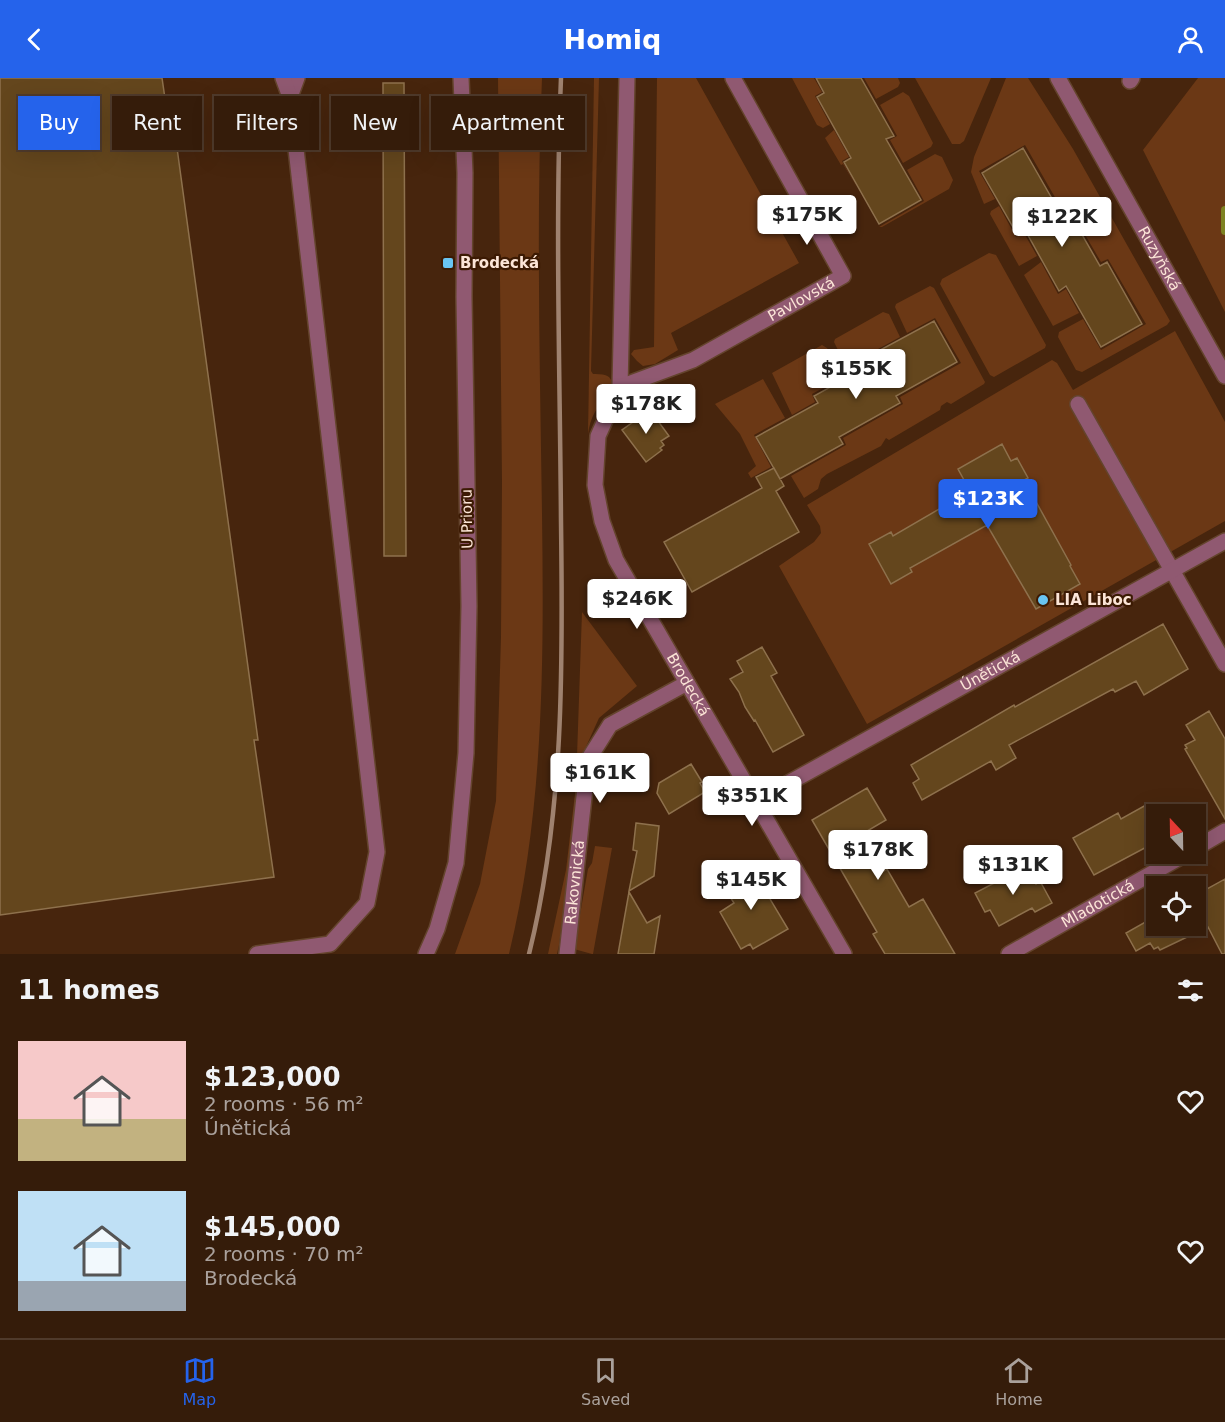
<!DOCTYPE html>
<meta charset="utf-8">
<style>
:root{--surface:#351c0a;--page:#3d2513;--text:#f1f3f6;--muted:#aaa19c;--line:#4f3a2b;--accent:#2563eb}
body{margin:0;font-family:"DejaVu Sans",sans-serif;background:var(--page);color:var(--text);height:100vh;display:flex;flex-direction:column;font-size:22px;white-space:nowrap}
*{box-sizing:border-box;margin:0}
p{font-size:20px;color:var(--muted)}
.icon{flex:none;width:33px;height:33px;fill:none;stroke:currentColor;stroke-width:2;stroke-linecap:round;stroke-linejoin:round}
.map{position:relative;height:876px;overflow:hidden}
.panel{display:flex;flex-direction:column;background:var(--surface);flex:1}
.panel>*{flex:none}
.hud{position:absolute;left:18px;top:18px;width:600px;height:54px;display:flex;gap:12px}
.needle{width:39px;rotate:338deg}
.tools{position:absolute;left:1146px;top:726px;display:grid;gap:12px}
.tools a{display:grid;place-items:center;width:60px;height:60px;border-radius:0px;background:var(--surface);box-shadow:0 6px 24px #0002,0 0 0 2px var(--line);font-size:30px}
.price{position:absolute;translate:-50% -51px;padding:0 14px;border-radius:6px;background:#fff;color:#222;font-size:20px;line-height:39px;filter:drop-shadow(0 2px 3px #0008)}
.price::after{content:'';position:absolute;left:50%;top:36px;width:18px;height:14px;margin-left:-9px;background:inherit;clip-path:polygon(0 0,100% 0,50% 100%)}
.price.on{background:var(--accent);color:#fff}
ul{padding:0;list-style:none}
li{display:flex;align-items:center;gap:18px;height:150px;padding:0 18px}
li span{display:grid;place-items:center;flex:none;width:168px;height:120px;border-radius:0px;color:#555}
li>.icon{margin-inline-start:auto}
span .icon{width:72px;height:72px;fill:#fffc;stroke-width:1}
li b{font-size:26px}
h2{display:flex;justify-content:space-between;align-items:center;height:72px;padding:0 18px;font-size:26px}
.tag{padding:0 21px;border-radius:0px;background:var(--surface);box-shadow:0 6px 24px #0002,0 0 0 2px var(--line);font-size:21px;line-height:54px}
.tag.on{background:var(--accent);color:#fff}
header{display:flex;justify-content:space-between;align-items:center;height:78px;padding:0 18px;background:var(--accent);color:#fff;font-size:27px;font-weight:600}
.tab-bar{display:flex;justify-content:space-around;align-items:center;height:84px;border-top:2px solid var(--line);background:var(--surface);font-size:16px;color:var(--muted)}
.tab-bar a{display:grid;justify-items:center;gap:3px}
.tab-bar .on{color:var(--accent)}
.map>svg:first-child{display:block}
.green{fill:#6b3815}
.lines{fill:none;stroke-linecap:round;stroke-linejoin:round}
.stream{stroke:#7e8221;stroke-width:8}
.building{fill:#64461d;stroke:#8e714d;stroke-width:1.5}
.minor-casing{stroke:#64442d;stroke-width:18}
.minor{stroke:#905971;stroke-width:15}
.rail{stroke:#9f826f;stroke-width:4.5}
.poi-dot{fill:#69c4f1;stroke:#3c1a03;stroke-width:2}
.labels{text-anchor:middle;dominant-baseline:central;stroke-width:4.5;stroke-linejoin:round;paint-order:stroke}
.street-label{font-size:15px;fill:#fce5d7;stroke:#3c1a03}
.poi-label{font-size:15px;font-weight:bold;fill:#fce5d7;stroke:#3c1a03;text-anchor:start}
</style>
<header><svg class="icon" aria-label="back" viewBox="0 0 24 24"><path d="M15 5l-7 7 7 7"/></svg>Homiq<svg class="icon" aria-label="person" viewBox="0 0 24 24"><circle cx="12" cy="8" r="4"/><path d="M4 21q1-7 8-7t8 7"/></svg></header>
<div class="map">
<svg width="1225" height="876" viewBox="0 0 1225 876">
<rect width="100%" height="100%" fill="#47250d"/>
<path class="green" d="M498,0H542C536,145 540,290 542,435C544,583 544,732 509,876H455L480,806L496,723L501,559L502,404Z
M594,0H599L591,293L593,296C628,295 604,319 595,334C591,341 589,348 588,356Z
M657,0H696L799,185L671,255L678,272L655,286L643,288L637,283L631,276L634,272L654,269Z
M792,0H814L822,14L815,18L830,46L823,50L817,47Z
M864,0H898L900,5L898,9L876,21Z
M915,0H991L964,63L960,66H952Z
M1006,0H1028L1073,71L1170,243L1167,247L1082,294L1076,292L1058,259L1059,254L1083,241L1101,272L1146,246L1108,181L1101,184L1066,124L1060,128L1025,67L979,93L995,121L984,126L971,94L974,79Z
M1198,0H1225V234L1143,72Z
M903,14L909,18L933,65L931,69L903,85L890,62L897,58L880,27Z
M834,52L849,79L842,83L858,111L843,86L841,87L825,60Z
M935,76L942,79L953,102L949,111L882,149H879L924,123L907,92Z
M999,128L1016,159L1024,155L1037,178L1019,188L990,136L991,133Z
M989,175L996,177L1046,267L1045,270L994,299L990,297L940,206L942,201Z
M1041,184L1058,216L1066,211L1079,235L1053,248L1024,197Z
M930,208L934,210L985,304L984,306L951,326L947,324L941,328L940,332L889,362L886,360L881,368L827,396L821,401L818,411L804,420L791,398L846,367L843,360L903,326L900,319L961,285L935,240L907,255L895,229L896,226Z
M883,234L889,236L900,259L869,276L873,283L850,296L834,264L835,261Z
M1175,253L1225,344V443L867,646L779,488L814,464L821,455L820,448L807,427L1052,282L1057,285L1073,312Z
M822,267L827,270L843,299L812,316L815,324L792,337L772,295Z
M763,301L785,340L754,357L771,389L751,400L748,395L756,388L740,356L715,326Z
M582,534L637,608L599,640L585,671L559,867L557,876H548L566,792L576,707Z
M595,768L612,770L593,876H592L574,871L588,791L592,785Z"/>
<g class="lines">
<path class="stream" d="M1225,132V153"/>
</g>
<path class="building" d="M0,0H162L169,48H174L258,662H254L274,799L0,837Z
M816,0H861L894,58L886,61L921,122L879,146L844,84L851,80L817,19L824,15Z
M383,5H404L406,478H384Z
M1023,70L1058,131L1065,127L1100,188L1107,184L1142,246L1101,269L1066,208L1059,213L1025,152L1017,156L982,95Z
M934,243L957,284L896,318L900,325L839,359L843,366L780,401L756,359L818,325L814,318L876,284L871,277Z
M650,332L669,358L661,363L664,367L660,370L662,372L646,384L622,352Z
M1002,366L1011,383L1017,380L1028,400L1024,402L1071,487L1070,488L1080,506L1036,531L987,447L910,490L912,494L891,506L869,466L891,454L893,458L970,413L958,391Z
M774,390L784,408L776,413L799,454L692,514L664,464L762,410L756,399Z
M1163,546L1188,591L1144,617L1136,603L1115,614L1113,611L1009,667L1016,680L996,692L991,683L922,722L913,705L919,701L911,687L1014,627L1015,629Z
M762,569L777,595L771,598L804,657L773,674L755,642L754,643L745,629L739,614L730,601L743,594L737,583Z
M1209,633L1225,661V741L1185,671L1187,670L1185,667L1195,662L1186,647Z
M691,686L702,704L700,705L705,714L669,736L657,715L659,705Z
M867,710L886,742L862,756L884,793L887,791L909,829L923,821L955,876H885L873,856L877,854L812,742Z
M1156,726V764L1094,797L1073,760L1118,735L1121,741L1146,727L1149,731Z
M636,745L659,748L654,798L629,813L637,773L633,772Z
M749,786L788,851L753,871L750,866L741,871L720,834L734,825L725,811L730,808L725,800Z
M1027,788L1036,806L1040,803L1052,825L1035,834L1032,830L999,848L990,832L985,834L975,815Z
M1225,801V876H1222L1208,849L1160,872L1158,869L1154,871L1150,865L1136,873L1126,855L1156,838V848H1196V817Z
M629,814L647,845L660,838L654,876H618Z"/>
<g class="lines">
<defs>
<g id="minor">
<path id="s1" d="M627,0L620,309L598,358L595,407L602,443L616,482L844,876"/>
<path id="s2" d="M1058,0L1225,298"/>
<path d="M1130,3L1132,0"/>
<path d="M290,19L297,0"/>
<path id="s3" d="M620,309L693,282L843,198L733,0"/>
<path d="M1078,326L1225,586"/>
<path id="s4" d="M756,723L1225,463"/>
<path d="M1196,770L1225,753"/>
<path d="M257,876L330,866L367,825L377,774L290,19L283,0"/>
<path d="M426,876L437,851L456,785L466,675L469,528L464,219L465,95L461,0"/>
<path id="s5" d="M567,876L588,682L610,647L687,605"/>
<path id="s6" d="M1009,876L1186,776"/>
</g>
</defs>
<use href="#minor" class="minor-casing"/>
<use href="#minor" class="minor"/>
<path class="rail" d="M529,876C564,735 563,588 561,444C560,296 555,148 561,0"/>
</g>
<g class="poi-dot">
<rect x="442" y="179" width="12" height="12" rx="3"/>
<circle cx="1043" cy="522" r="6"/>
</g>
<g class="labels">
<g class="street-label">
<text stroke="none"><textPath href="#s2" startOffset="207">Ruzyňská</textPath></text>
<text stroke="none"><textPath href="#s3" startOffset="202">Pavlovská</textPath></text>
<text transform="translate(467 441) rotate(-91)">U Prioru</text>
<text stroke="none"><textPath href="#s4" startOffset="268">Únětická</textPath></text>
<text stroke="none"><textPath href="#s1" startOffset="634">Brodecká</textPath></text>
<text stroke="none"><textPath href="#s5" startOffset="72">Rakovnická</textPath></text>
<text stroke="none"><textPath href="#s6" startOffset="102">Mladotická</textPath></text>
</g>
<g class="poi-label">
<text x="460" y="185">Brodecká</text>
<text x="1055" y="522">LIA Liboc</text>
</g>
</g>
</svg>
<div class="tools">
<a><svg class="needle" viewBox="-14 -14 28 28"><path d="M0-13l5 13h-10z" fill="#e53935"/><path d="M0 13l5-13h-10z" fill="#aaa19c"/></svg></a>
<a><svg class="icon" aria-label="locate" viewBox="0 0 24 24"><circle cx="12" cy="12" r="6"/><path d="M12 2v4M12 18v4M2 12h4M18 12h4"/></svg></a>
</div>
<b class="price" style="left:807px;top:168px">$175K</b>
<b class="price" style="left:1062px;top:170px">$122K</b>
<b class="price" style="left:856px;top:322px">$155K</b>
<b class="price" style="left:646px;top:357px">$178K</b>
<b class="price on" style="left:988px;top:452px">$123K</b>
<b class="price" style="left:637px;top:552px">$246K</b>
<b class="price" style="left:600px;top:726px">$161K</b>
<b class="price" style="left:752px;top:749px">$351K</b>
<b class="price" style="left:878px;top:803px">$178K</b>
<b class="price" style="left:1013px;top:818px">$131K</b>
<b class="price" style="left:751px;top:833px">$145K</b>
<div class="hud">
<a class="tag on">Buy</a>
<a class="tag">Rent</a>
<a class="tag">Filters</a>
<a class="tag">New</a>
<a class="tag">Apartment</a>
</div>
</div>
<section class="panel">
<h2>11 homes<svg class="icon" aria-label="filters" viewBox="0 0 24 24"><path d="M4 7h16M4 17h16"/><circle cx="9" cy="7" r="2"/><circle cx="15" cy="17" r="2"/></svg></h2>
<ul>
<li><span style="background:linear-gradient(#f6c9c9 65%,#c2b280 0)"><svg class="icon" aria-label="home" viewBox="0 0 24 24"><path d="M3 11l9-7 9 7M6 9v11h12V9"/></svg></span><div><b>$123,000</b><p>2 rooms · 56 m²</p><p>Únětická</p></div><svg class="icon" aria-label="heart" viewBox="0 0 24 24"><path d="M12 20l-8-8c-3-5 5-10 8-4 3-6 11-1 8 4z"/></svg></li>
<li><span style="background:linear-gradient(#bfe0f5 75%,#9aa5b1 0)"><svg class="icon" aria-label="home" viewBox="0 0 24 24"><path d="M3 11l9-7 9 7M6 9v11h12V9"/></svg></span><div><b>$145,000</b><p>2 rooms · 70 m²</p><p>Brodecká</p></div><svg class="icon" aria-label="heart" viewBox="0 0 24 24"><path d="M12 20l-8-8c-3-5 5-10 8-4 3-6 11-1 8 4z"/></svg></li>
</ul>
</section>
<nav class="tab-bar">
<a class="on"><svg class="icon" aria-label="map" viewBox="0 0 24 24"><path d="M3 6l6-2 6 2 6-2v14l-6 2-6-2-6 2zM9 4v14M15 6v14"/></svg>Map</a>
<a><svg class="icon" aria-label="saved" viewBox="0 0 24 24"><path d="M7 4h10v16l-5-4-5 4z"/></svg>Saved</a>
<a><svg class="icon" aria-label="home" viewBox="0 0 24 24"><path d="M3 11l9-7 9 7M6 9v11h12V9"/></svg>Home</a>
</nav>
